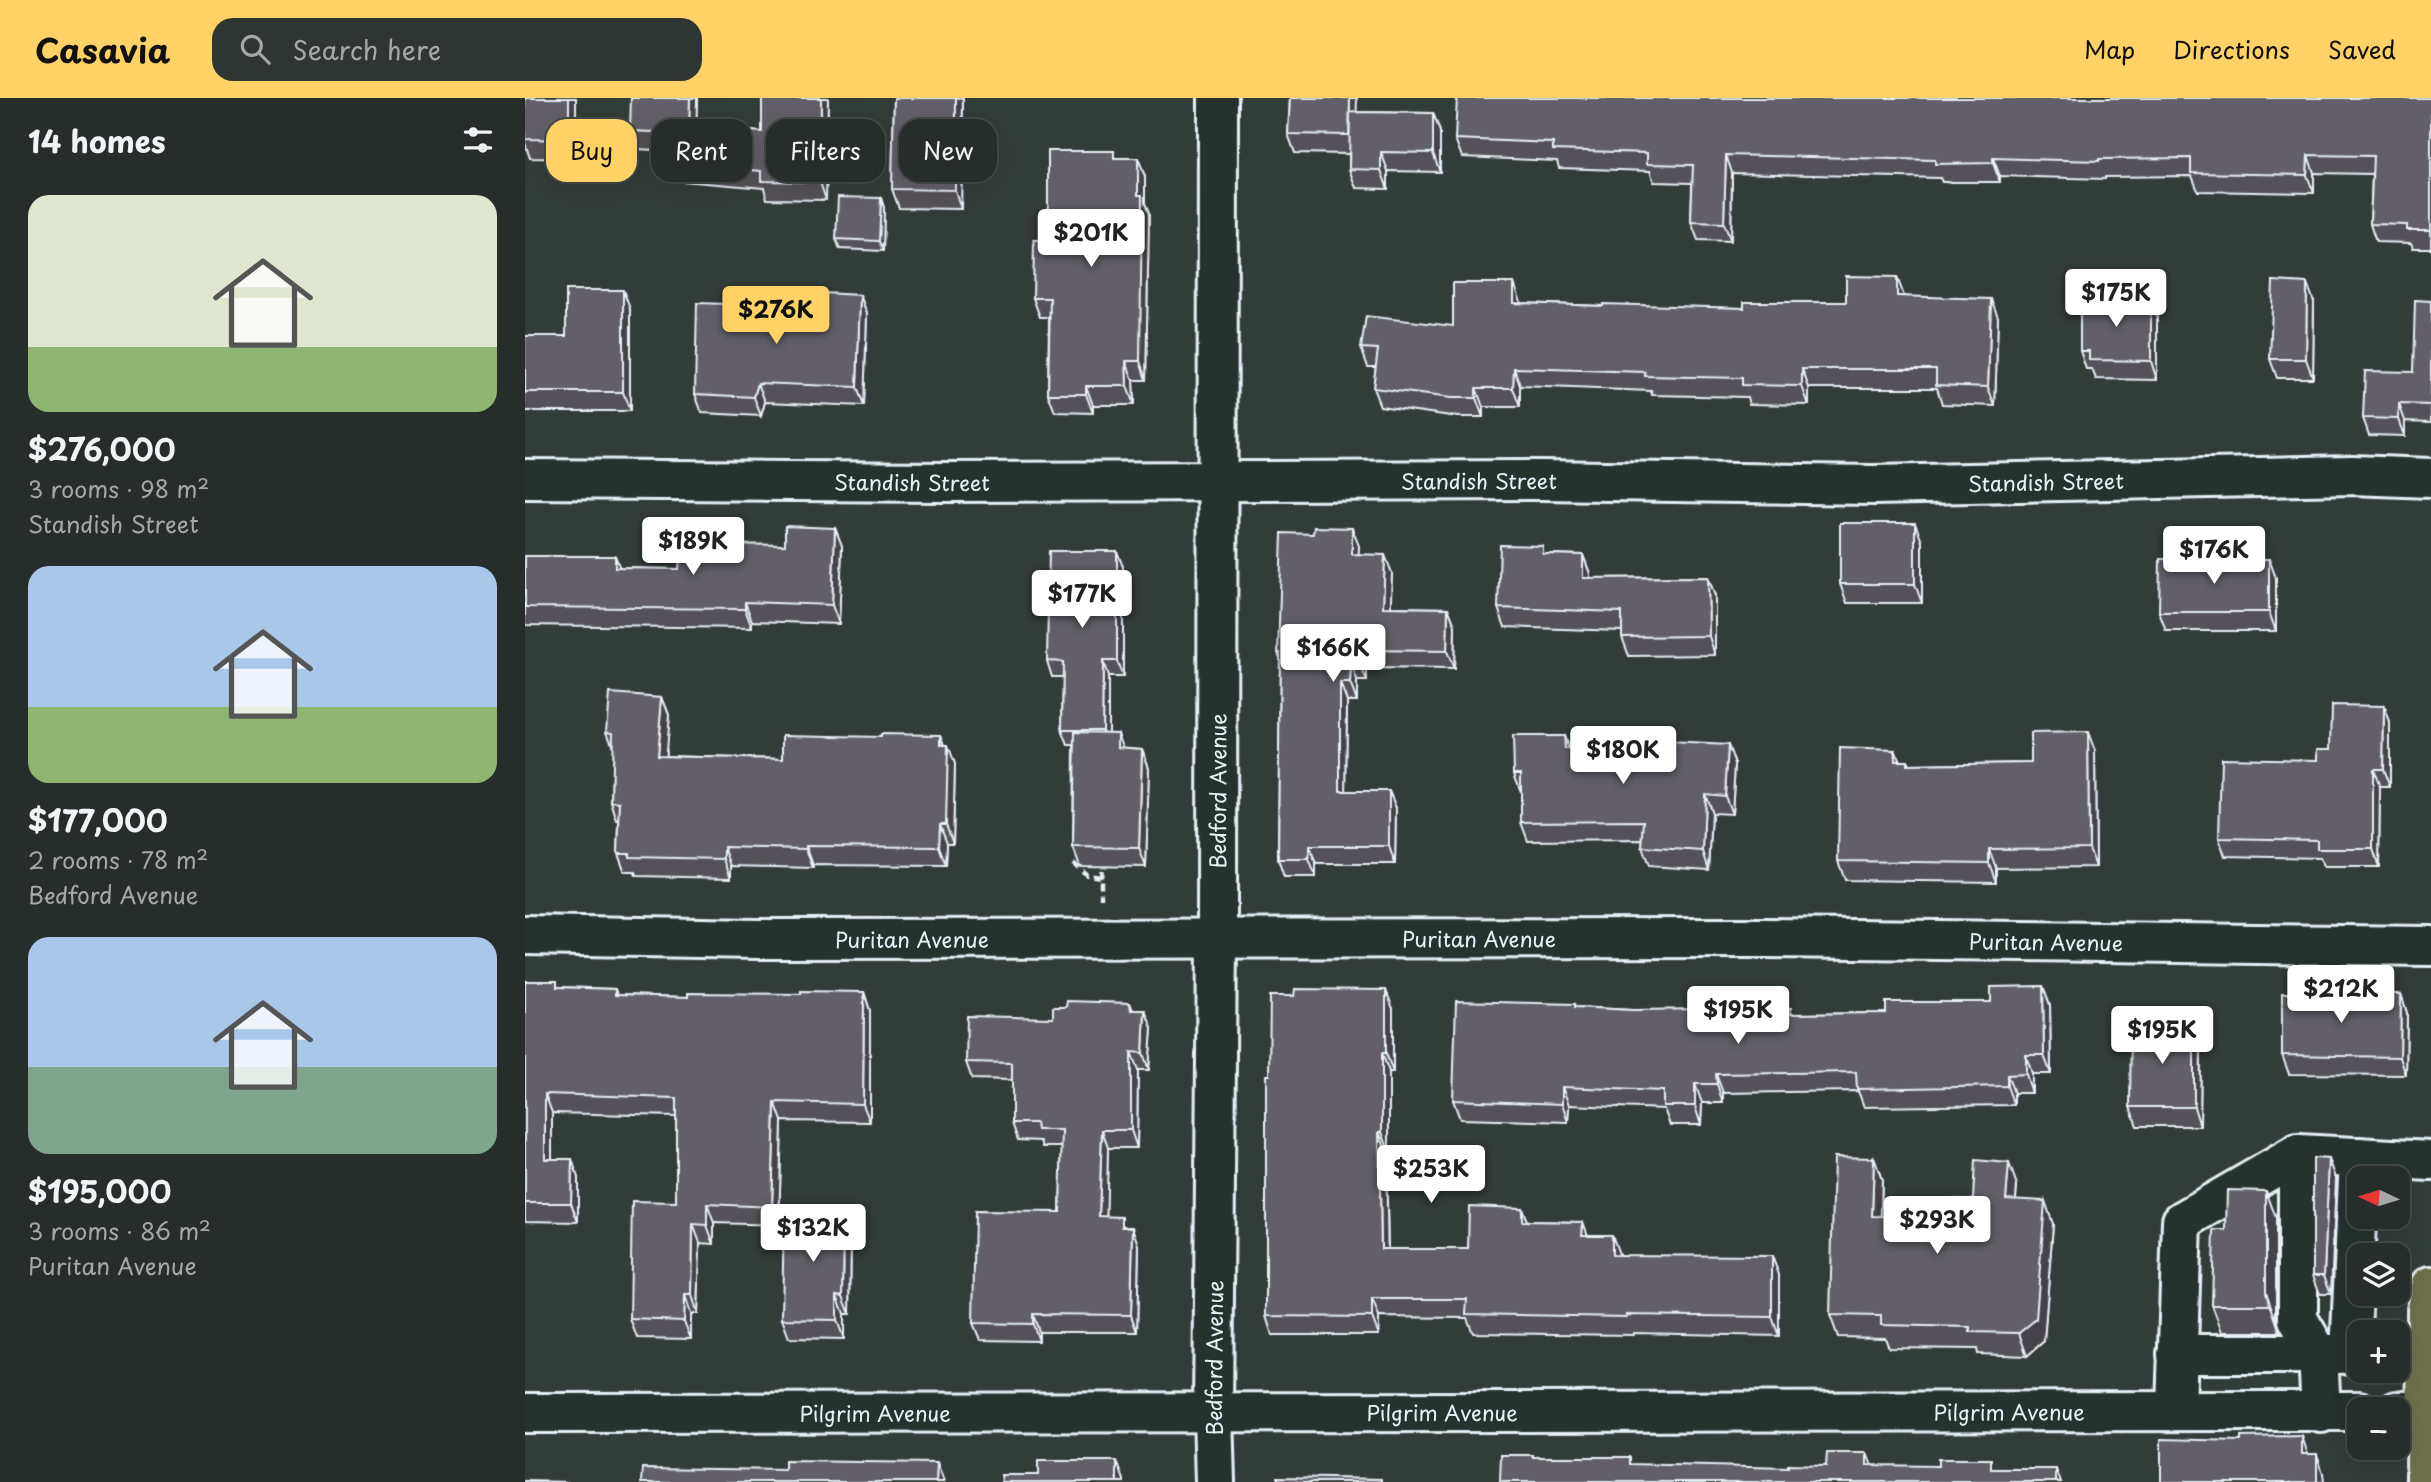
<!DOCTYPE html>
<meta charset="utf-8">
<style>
:root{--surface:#262d2b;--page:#2e3533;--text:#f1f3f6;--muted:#a4a8a9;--line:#424947;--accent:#ffd166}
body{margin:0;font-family:"Playpen Sans",sans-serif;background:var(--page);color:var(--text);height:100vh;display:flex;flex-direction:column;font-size:26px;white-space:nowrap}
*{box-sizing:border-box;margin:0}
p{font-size:23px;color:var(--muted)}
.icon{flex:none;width:38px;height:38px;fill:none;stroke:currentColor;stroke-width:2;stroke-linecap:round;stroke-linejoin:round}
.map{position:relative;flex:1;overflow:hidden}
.side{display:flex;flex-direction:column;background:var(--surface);width:525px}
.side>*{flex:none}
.top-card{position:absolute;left:21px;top:21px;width:665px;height:63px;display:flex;gap:14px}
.needle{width:46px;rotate:274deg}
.fabs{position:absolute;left:1822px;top:1068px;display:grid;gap:14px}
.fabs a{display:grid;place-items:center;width:63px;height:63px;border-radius:14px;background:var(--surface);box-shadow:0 7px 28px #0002,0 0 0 2px var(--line);font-size:35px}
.price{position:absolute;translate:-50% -60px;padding:0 16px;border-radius:7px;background:#fff;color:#222;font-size:23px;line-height:46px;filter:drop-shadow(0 2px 4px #0008)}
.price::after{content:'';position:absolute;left:50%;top:42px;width:21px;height:16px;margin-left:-10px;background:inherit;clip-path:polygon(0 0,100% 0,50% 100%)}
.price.on{background:var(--accent);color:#111}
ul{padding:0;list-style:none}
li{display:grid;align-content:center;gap:14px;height:371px;padding:0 28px}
li span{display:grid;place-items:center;height:217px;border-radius:21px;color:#555}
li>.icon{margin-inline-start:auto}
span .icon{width:126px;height:126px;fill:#fffc;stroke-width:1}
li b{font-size:30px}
h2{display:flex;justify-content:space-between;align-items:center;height:84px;padding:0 28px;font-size:30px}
.pill{padding:0 24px;border-radius:21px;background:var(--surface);box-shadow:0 7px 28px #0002,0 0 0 2px var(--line);font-size:24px;line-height:63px}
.pill.on{background:var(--accent);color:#111}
header{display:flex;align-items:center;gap:42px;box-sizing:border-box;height:98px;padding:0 35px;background:var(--accent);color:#111}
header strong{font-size:33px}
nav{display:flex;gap:38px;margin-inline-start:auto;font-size:24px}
.search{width:490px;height:63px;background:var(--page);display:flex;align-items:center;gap:18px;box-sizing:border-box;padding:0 24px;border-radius:21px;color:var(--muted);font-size:26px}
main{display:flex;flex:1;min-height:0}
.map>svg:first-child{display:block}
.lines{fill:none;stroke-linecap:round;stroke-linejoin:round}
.minor-casing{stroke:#e8f1f8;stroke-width:44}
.highway-casing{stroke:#e8f1f8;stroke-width:44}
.path{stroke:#e8f1f8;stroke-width:4.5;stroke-dasharray:7 5;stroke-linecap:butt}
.minor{stroke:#26332d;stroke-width:38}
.highway{stroke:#6e714b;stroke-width:38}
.wall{fill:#545159;stroke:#e8f1f8;stroke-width:2}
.shaded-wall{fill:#454249;stroke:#e8f1f8;stroke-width:2}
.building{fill:#625e68;stroke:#e8f1f8;stroke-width:2}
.labels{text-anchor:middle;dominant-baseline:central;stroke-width:6;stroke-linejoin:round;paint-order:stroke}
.street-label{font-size:21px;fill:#e8f1f8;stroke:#26332d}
</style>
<header>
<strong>Casavia</strong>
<div class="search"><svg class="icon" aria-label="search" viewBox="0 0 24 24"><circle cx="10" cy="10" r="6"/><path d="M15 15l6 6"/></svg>Search here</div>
<nav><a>Map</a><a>Directions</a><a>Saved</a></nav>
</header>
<main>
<section class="side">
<h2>14 homes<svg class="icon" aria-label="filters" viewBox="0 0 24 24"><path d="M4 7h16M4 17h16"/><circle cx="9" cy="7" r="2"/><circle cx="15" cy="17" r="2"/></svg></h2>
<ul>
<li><span style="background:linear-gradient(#dfe7d0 70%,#8fb573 0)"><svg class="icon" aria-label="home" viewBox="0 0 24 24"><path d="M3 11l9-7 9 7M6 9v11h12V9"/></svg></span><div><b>$276,000</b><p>3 rooms · 98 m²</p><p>Standish Street</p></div></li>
<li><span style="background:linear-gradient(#a9c7e8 65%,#8fb573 0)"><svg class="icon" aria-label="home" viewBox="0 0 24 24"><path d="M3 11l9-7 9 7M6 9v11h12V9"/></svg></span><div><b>$177,000</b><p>2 rooms · 78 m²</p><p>Bedford Avenue</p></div></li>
<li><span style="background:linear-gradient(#a9c7e8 60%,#7fa58c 0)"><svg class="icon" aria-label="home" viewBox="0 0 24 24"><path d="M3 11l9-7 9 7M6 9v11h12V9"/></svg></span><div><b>$195,000</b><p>3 rooms · 86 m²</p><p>Puritan Avenue</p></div></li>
</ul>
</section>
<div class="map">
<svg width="1906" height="1384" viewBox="0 0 1906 1384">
<rect width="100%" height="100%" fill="#323c39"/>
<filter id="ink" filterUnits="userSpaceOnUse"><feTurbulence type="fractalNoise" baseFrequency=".0143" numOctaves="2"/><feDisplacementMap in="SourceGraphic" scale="14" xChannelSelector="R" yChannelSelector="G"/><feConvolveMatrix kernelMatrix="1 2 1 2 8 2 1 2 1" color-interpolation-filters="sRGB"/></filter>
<g filter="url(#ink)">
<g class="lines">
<defs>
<g id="minor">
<path id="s1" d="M0,381L421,384L1016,382L1348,387L1827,377L1906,380"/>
<path id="s2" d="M0,837L233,841L1239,840L1906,848"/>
<path d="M1773,1056V1221L1793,1255L1796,1315"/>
<path d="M1652,1256H1814"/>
<path d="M1825,1257L1834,1059"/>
<path d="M1872,1257H1901"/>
<path d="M1651,1313L1657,1123L1773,1056L1906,1063"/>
<path d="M1872,1313H1906"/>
<path id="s3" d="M0,1315L1834,1313"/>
<path id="s4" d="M690,1384L688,1316L692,841L693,0"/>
</g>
<path id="highway" d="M1901,1384L1902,1212L1906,1188"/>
</defs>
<use href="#minor" class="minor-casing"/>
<use href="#highway" class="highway-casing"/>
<path class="path" d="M548,765L562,777L576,779V800
M576,779L577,769"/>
<use href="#minor" class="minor"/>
<use href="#highway" class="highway"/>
</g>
<path class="wall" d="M0,0H51V61L5,60L0,45Z
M172,0L171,29L237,34V0H303L301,102L242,101L239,90L158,83L152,65V53L111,51L105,33Z
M369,0H438L436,111L374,110L367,91Z
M765,0H831V14L908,15L915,34V74L863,73V91L831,90L824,71V56L770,55L763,36Z
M1906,0V150H1888L1886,145L1851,144L1845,126L1847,76L1789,75V95L1673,93L1667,78L1580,79V81L1475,78V84H1417L1415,80L1207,75L1206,143L1173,142L1166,124L1167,85L1129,84L1125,73L1034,70L1032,63L937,59L930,41Z
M591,60H613L620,79V105L624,116L621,282H608L609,307H568V315L530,314L523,296L524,219H515L508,200L523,142Z
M356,100L359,110L358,153L315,151L311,141Z
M335,197L342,216L339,308L240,304L236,318L177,315L170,296L233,207L235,211L296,214Z
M1379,198L1473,219L1470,308L1417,306L1412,290H1284V307L1224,306L1222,299L1127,297L1126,293L995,288V309H958V319H933L855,308L848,290L851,269H843L836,250L928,228L996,204V205L1078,208L1219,210L1321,204Z
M1626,201L1632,220V282L1571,281L1567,271H1561L1555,253Z
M1906,203V324L1880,323V338L1844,337L1838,320L1888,274Z
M1789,204L1788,280H1752L1745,261Z
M105,211V313H0V238H41Z
M310,430L317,448L314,526L227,523V530L0,527V458L94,470L154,471L178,457L260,447Z
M788,436L834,448L833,456L867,475L865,509L923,510L930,528L929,571L842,570V583H832V603H822L821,693L871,710L870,766H791V779H759L753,761L755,560L753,555Z
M1397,444V505H1322L1315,486Z
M1021,456L1058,457L1065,476V480L1183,479L1190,498V557L1104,558L1097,539V533L980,529L973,510Z
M598,469V579H583V635L598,650L617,651L624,670L621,769L555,768L548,749L549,647H543L537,632L538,579H527L522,563Z
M1751,480V533H1641L1634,514Z
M137,599L144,617L140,658L258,661L356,639L416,637L420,647L430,666L428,745H422L421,768L288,767V770L206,768V780L111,778L110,774H100L93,755L94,722H92L86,703L88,649L82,633Z
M1859,608L1865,625V689H1855L1854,769H1799L1795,760L1700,758L1694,740L1793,662Z
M1039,638L1044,651L1210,666L1207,716L1187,715L1184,772L1124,768L1117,749L1118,742L1003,743L996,724V694L989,675Z
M1370,652L1375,663H1382L1384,667L1506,665L1570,653L1571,769L1471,770V784L1320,782L1313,763Z
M0,883L34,889L90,891L92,897L163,899L339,894L345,913V1024L257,1023L254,1127L189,1125V1146L175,1145L173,1216H166V1241L112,1240L105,1221L151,1104V1018L27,1015V1061L53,1080V1124L0,1123Z
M1518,888L1525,907L1526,976H1507V995H1489V1007L1339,1009L1333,993L1198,995V1005H1177L1176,1027H1145L1139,1011L1044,1007L1043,1024L935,1021L928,1002L1050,906L1051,909L1107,912L1268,916L1361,915L1466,904Z
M1876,896L1882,915L1881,977L1764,976L1757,957Z
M605,905L608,912L627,930L624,972H613L612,1050H583L581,1118L601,1129L614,1147L612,1234H514V1243L455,1242L448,1225L535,1114L537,1049H518L516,1043L493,1042L487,1025V982L447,981L441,964L528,920L541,909Z
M868,911V974H864V1053H861L863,1151H943L997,1110L1002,1123L1058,1124L1062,1137L1094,1157L1254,1177V1238L1108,1235V1237L948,1235L942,1220L854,1219V1237H747L741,1218L744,977Z
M1676,945L1675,1028H1612L1605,1009Z
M1349,1060L1357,1082L1356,1118L1427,1119L1448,1102L1492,1087L1491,1101L1528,1126L1519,1243L1502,1258L1453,1256L1452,1251L1364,1250L1360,1240L1313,1239L1305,1217Z
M1811,1080L1806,1196H1795L1788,1177Z
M1751,1120V1221L1755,1234H1697L1687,1207Z
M326,1132L325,1216H319V1241L264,1240L257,1221Z"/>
<path class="shaded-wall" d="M44,0H51V61L44,42Z
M165,0H172L171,47L164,29Z
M296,0H303L301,102L295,84Z
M431,0H438L436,111L430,92Z
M825,0H831L832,1L830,56L824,37Z
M908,15L915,34V74L908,55Z
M856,54L863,73V91L856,72Z
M1201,57L1207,75L1206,143L1199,125Z
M1783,57L1789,75V95L1782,77Z
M613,60L620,79V105L624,116L621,282L615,263L613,97Z
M1468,60L1475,78V84L1468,65Z
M356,100L359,110L358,153L354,143Z
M1372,179L1379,198H1372Z
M989,185L996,204V224L989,205Z
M1782,185L1789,204L1788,280L1781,261Z
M98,192L105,211V313L98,294Z
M335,197L342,216L339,308L332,289Z
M1466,201L1473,219L1470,308L1463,289Z
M1626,201L1632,220V282L1626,263Z
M601,263L608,282L609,307L602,288Z
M989,270L995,288V309L988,290Z
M1277,271L1284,290V307L1277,288Z
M233,285L240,304L236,318L229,299Z
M561,288L568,307V315L561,296Z
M951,290L958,309V319L951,300Z
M1874,306L1880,323V338L1874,321Z
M1390,425L1397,444V505L1390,486Z
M310,430L317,448L314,526L307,507Z
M827,430L834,448L833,474L827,456Z
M592,453L598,469V579L592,563Z
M860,457L867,475L865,527L858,509Z
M1058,457L1065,476V498L1058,480Z
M90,458L97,477L90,470Z
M1744,461L1751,480V533L1744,514Z
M1183,479L1190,498V557L1184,538Z
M220,504L227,523V530L220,511Z
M923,510L930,528L929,571L922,553Z
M836,552L842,570V583L835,566Z
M578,563L583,579V647L577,632Z
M826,565L832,583V603L825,585Z
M815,585L822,603L821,710L815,693Z
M137,599L144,617L139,677L132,658Z
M1859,608L1865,625V689L1858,671Z
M1563,634L1570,653L1571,769L1564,750Z
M593,635L600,654L593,649Z
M416,637L423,656V647L430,666L428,745L421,726Z
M1039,638L1046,657L1040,651Z
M1203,647L1210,666L1207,716L1200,698Z
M617,651L624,670L621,769L614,750Z
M1370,652L1377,670L1370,663Z
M1848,671L1855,689L1854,769L1848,751Z
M864,693L871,710L870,766L864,748Z
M1180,696L1187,715L1184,772L1178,753Z
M415,726L422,745L421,768L414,749Z
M281,748L288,767V770L281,751Z
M784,748L791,766V779L784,761Z
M199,749L206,768V780L199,761Z
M1464,751L1471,770V784L1464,765Z
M1518,888L1525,907L1526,976L1519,957Z
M861,892L868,911V974L861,955Z
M339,894L345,913V1024L338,1006Z
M1876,896L1882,915L1881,977L1875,959Z
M620,912L627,930L624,972L618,955Z
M1669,926L1676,945L1675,1028L1669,1009Z
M606,954L613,972L612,1050L606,1032Z
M857,955L864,974V1053L857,1034Z
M1501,957L1507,976V995L1501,976Z
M1191,976L1198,995V1005L1192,986Z
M1482,977L1489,995V1007L1482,988Z
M1170,986L1177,1005L1176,1027L1170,1008Z
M1037,989L1044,1007L1043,1024L1037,1006Z
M20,996L27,1015V1080L20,1061Z
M250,1004L257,1023L254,1127L247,1109Z
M577,1032L583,1050L581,1136L574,1118Z
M854,1034L861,1053L863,1169L856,1151Z
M1349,1060L1357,1082L1355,1140L1347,1118Z
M47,1061L53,1080V1124L46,1105Z
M1804,1061L1811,1080L1806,1196L1799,1177Z
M1484,1065L1492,1087L1489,1123L1481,1101Z
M1741,1093L1751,1120V1221L1755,1234L1741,1194Z
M1520,1103L1528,1126L1519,1243L1502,1258L1494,1235Z
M182,1106L189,1125V1146L182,1127Z
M997,1110L1004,1129L997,1123Z
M319,1113L326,1132L325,1216L318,1198Z
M1058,1124L1065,1143L1057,1137Z
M168,1126L175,1145L173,1216L167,1197Z
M608,1129L614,1147L612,1234L606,1217Z
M1087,1137L1094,1156V1176L1087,1157Z
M1247,1158L1254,1177V1238L1247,1219Z
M160,1197L166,1216V1241L159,1223Z
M312,1197L319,1216V1241L312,1222Z
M847,1201L854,1219V1237L847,1219Z
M508,1216L514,1234V1243L508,1226Z
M1777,1338L1783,1357L1777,1356Z
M1342,1355L1350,1376L1342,1367Z
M1792,1356L1798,1375L1799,1384H1792Z
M592,1363L599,1382V1384H592Z
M412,1365L419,1384H411Z
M1531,1371L1536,1384H1531Z"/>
<path class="building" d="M0,0H44V42L0,41Z
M106,0H165L164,29L237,34V0H296L295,84L236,83V73L152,65L154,35L105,33Z
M369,0H431L430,92L367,91Z
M765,0H825L824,37L763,36Z
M932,0H1906V132H1882V127L1845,126L1848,58L1783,57L1782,77L1666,75V60L1574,61V63L1468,60V65L1410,66V62L1201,57L1199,125L1166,124L1168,67L1122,66V55L1028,52V45L930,41Z
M825,14L908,15V55L856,54V72L824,71Z
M523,53H589V60H613V97H617L615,263H601L602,288H561V296H523L525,200H508L509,142H523Z
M313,99L356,100L354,143L311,141Z
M1321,178L1372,179V198L1466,201L1463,289L1411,287V271H1277V288L1217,287V280L1120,278V274L989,270L988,290H951V300H926L848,290L853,251L836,250L841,218L928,228V185H989V205L1078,208V206L1219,210V204H1321Z
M1748,183L1782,185L1781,261H1745Z
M41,192H98V294H0V238H41Z
M297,195L335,197L332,289L233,285L229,299L170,296L172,205L233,207V211L296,214Z
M1555,201H1626V263L1564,262V253H1555Z
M1890,202L1906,203V307L1874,306V321L1838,320L1840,273L1888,274Z
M1315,425H1390V486H1315Z
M260,428L310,430L307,507L220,504V511L0,509V458H90V470L154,471L155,457H178V446L260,447Z
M789,429L827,430V456L860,457L858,509L923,510L922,553L836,552L835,566L826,565L825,585H815V693H864V748H784V761H753L755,555H753L757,435L788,436Z
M975,447L1018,448V456L1058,457V480L1183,479L1184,538L1097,539V514L973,510Z
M524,453H592V563H578L577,632H537L538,564L522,563Z
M1635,461H1744V514H1634Z
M85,595L137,599L132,658L258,661V637L356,639V636L416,637V647H423L421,726H415L414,749L281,748V751L199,749V761L104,759V755H93L95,704L86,703L88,634L82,633Z
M1807,607L1859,608L1858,671H1848V751H1792V742L1694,740L1696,660L1793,662V651H1806Z
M550,634L593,635V649L617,651L614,750L548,749Z
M1563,634L1564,750L1464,751V765L1313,763L1315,650L1370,652V663H1382V667L1506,665V635Z
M988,638H1039L1040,651H1123L1124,643L1203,647L1200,698L1180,696L1178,753L1117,749L1119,723L996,724V675H989Z
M0,883H32V889L90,891V897L163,899V895L276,896V893L339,894L338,1006L250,1004L247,1109L182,1106V1127L168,1126L167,1197H160L159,1223L105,1221L107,1103L151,1104V1000L20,996V1061H47L46,1105H0Z
M1518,888L1519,957H1501V976L1482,977V988L1332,991L1331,974L1191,976L1192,986H1170V1008H1138V993L1037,989V1006L928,1002L931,903L1050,906V909L1107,912L1266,910V916L1361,915V904H1466V889Z
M770,891L861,892V955H857V1034H854L856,1151H943L944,1108L997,1110V1123L1058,1124L1057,1137H1087V1157L1247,1158V1219L1101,1217V1219L941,1216L942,1201H847V1219L741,1218V977H744L745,898H769Z
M1757,895L1876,896L1875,959L1757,957Z
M542,903L605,905L606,912H620L618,955L606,954V1032H577L574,1118L597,1119V1129H608L606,1217L508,1216V1226L448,1225L450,1113L535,1114L537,1032H512L511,1025H487V965L441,964L442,918L528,920V909H541Z
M1606,926H1669V1009H1605Z
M1309,1059L1349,1060L1347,1118L1427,1119L1429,1101L1448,1102L1450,1062L1484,1065L1481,1101L1520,1103L1511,1221L1494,1235L1445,1234V1229L1356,1227V1218L1305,1217Z
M1788,1060L1804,1061L1799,1177H1788Z
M1702,1092L1741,1093V1194L1745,1207H1687L1689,1132H1701Z
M259,1113H319L318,1198L312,1197V1222L257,1221Z
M1777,1338V1356H1792V1384H1636V1341L1716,1343V1339Z
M1302,1355H1342V1367L1413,1368V1361H1466V1371H1531V1384H975L976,1357H1008V1359H1105V1366L1263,1370V1367L1301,1368Z
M260,1363L412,1365L411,1384H117L118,1370L260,1372Z
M513,1363H592V1384H477L476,1377H513Z
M753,1379L857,1381V1384H753Z
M0,1383L44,1384H0Z"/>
</g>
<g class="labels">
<g class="street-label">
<text stroke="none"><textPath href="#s1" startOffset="954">Standish Street</textPath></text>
<text stroke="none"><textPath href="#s1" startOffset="1521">Standish Street</textPath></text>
<text stroke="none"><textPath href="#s1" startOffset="387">Standish Street</textPath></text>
<text stroke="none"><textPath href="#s4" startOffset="691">Bedford Avenue</textPath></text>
<text stroke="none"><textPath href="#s2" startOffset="387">Puritan Avenue</textPath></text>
<text stroke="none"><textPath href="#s2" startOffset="954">Puritan Avenue</textPath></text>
<text stroke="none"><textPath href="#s2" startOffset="1521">Puritan Avenue</textPath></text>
<text stroke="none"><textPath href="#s4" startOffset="124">Bedford Avenue</textPath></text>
<text stroke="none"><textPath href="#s3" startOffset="1484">Pilgrim Avenue</textPath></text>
<text stroke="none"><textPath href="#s3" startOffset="917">Pilgrim Avenue</textPath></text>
<text stroke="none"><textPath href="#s3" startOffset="350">Pilgrim Avenue</textPath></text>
</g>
</g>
</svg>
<div class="fabs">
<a><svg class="needle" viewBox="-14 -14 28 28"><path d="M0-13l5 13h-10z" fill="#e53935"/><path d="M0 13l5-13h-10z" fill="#a4a8a9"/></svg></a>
<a><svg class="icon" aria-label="layers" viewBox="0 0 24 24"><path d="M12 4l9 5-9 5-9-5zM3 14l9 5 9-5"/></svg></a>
<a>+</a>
<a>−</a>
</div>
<b class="price" style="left:566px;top:171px">$201K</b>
<b class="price" style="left:1591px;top:231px">$175K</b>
<b class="price on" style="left:251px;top:248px">$276K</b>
<b class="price" style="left:168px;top:479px">$189K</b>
<b class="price" style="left:1689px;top:488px">$176K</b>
<b class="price" style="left:557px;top:532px">$177K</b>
<b class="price" style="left:808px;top:586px">$166K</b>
<b class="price" style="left:1098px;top:688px">$180K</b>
<b class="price" style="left:1816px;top:927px">$212K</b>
<b class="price" style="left:1213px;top:948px">$195K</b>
<b class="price" style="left:1637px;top:968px">$195K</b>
<b class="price" style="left:906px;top:1107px">$253K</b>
<b class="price" style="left:1412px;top:1158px">$293K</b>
<b class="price" style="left:288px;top:1166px">$132K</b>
<div class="top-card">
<a class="pill on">Buy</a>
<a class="pill">Rent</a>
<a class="pill">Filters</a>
<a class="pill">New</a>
</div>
</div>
</main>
